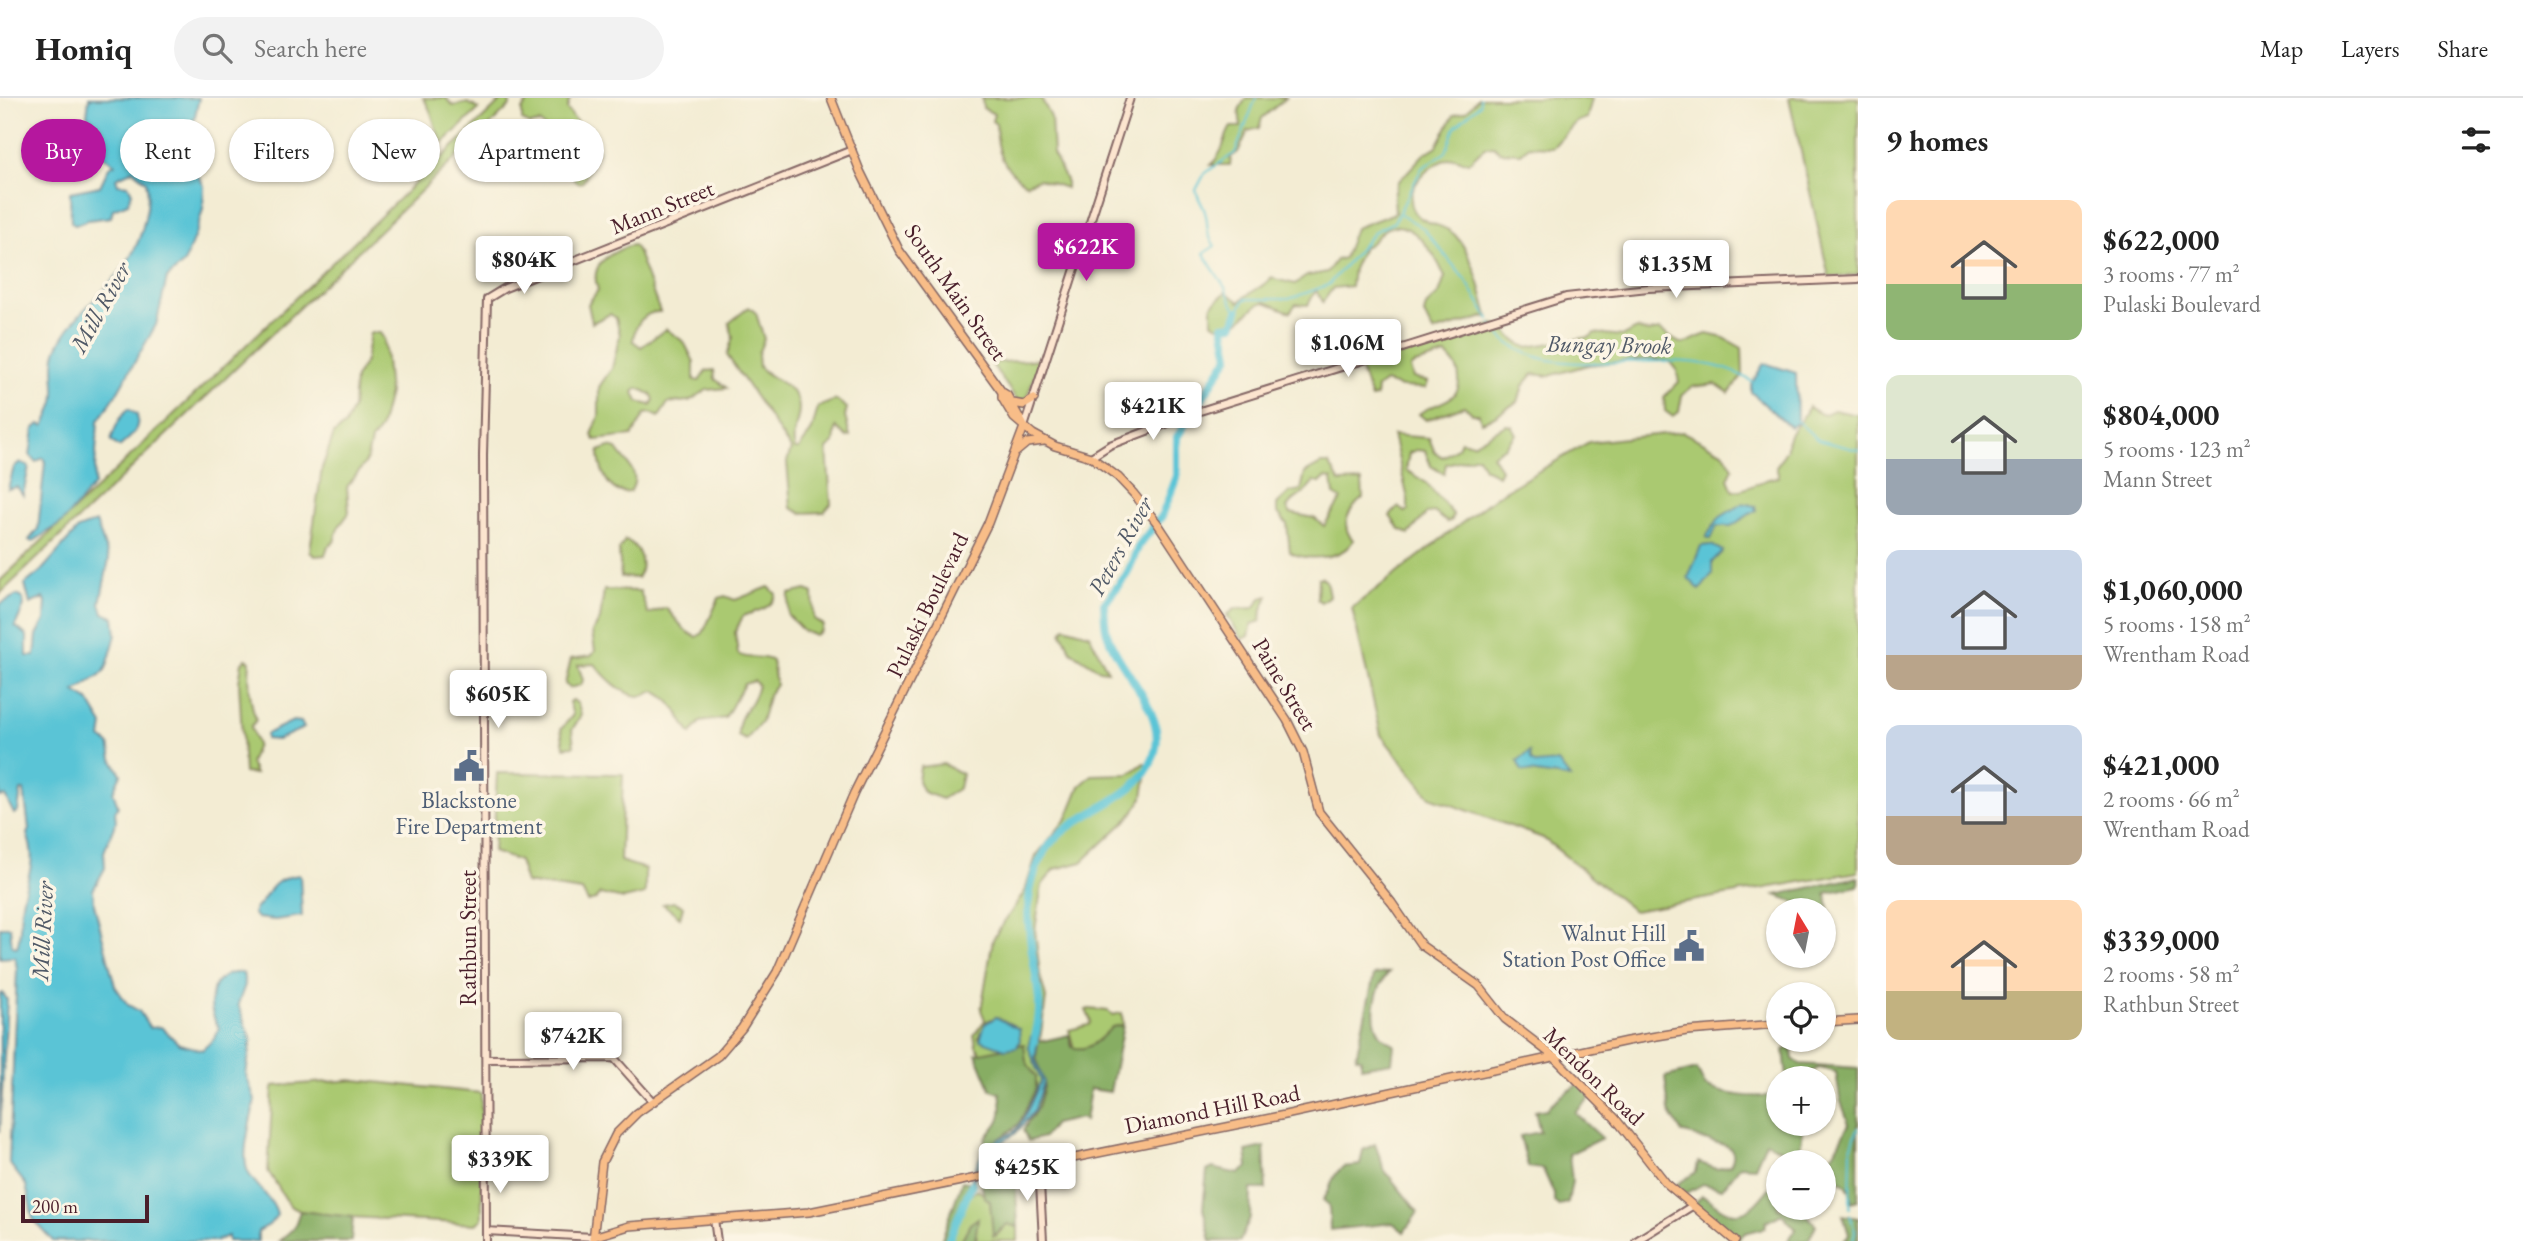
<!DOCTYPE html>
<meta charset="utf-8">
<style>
:root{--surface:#fff;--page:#f2f2f2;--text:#222;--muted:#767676;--line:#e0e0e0;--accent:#b5179e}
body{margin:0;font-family:"EB Garamond",serif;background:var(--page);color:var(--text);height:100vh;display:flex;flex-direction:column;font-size:26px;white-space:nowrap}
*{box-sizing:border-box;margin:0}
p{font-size:23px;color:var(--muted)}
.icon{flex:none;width:38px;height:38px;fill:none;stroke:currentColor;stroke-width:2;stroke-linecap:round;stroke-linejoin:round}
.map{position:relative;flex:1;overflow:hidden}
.panel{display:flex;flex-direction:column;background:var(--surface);width:665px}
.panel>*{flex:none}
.banner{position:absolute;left:21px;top:21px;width:665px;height:63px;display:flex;gap:14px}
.needle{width:46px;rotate:350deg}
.tools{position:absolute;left:1766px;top:800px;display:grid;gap:14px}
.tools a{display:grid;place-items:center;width:70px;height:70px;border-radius:50%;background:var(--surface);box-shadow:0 2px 5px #0004;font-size:35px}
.scale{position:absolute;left:21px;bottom:18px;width:128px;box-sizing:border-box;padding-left:7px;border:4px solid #4a1f2b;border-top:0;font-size:19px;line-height:24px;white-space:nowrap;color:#4a1f2b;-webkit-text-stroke:5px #fcf5e5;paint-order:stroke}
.price{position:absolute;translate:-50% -60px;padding:0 16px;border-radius:7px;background:#fff;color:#222;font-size:23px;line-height:46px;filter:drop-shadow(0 2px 4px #0008)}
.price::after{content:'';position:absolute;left:50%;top:42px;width:21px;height:16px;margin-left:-10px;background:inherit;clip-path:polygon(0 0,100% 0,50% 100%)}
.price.active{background:var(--accent);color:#fff}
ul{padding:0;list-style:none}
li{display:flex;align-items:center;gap:21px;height:175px;padding:0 28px}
li span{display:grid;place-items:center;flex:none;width:196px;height:140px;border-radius:14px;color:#555}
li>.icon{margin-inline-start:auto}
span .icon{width:84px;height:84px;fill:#fffc;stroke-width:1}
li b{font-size:30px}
h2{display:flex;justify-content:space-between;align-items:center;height:84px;padding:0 28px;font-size:30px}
.pill{padding:0 24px;border-radius:32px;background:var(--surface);box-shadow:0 2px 5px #0004;font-size:24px;line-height:63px}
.pill.active{background:var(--accent);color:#fff}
header{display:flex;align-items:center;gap:42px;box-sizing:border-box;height:98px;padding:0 35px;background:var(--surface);border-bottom:2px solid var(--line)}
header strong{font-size:33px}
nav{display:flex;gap:38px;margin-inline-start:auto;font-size:24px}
.search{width:490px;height:63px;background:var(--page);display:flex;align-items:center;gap:18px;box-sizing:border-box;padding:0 24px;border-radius:38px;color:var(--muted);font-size:26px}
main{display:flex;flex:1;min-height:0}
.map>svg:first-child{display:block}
.green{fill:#aac971;stroke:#7a744e;stroke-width:2;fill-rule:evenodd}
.forest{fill:#87ad63;stroke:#686647;stroke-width:2}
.water{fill:#5ac4d6;stroke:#527280;stroke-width:2}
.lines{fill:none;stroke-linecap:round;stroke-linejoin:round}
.stream{stroke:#5ac4d6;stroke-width:2}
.river{stroke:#5ac4d6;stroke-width:8}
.secondary-casing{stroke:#856766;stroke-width:10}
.primary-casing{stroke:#856766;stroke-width:10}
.secondary{stroke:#fce5cf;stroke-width:6}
.primary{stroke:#f8bd88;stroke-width:7}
.labels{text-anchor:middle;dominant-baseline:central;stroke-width:7;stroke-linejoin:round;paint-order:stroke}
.street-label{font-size:23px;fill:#4a1f2b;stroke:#fcf5e5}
.service-label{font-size:23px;fill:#4e5e75;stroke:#fcf5e5}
.water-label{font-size:24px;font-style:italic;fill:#505967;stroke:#fcf5e5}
</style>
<header>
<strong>Homiq</strong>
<div class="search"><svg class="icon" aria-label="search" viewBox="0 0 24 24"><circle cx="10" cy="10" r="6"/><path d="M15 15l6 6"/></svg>Search here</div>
<nav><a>Map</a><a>Layers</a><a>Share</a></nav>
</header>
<main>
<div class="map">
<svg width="1858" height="1143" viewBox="0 0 1858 1143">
<rect width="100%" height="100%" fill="#fcf5e5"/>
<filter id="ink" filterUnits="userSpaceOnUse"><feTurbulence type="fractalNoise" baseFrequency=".0143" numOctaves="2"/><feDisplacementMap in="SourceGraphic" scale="14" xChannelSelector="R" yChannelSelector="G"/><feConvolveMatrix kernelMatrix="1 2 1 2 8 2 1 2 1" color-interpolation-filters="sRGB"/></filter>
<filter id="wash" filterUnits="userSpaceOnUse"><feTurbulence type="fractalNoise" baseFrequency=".00686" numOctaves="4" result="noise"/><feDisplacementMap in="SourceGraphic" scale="28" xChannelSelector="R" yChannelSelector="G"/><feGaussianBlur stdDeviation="1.57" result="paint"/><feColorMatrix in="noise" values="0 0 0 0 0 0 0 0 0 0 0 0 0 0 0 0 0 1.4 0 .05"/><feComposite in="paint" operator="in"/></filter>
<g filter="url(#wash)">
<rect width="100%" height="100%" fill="#f3ecd3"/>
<path class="green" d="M423,0H446L453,8L468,5L479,11L443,45C432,30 436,17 423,0Z
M504,0H509L510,8L0,496V483Z
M531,0H570L567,11L598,53L583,84L577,85C563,71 565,52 553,37C549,32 544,30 541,25L530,27L522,22V12Z
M982,0H1041L1051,19L1053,56L1066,82V90L1039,81L1026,86C1002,70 997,55 996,26L992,23L994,16L983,10Z
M1246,0H1286L1262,20L1259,30L1248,33L1238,54L1231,59L1230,67H1211C1226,51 1223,40 1231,29H1241L1239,12Z
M1478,0H1592L1587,20L1576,24L1553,49L1529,48L1521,55L1500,54L1494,48L1485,49L1469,64C1462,65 1459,60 1454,60C1431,62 1396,95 1418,118C1427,127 1445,126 1455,137C1474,158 1481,192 1488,218L1433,234L1424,216L1426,208L1439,196L1445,179C1436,158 1411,115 1384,132C1376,138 1374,146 1363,149L1353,171L1351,188L1333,190L1323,204L1316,192L1308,207L1296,206L1290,214L1265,204C1245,208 1236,243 1212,224V207L1226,194L1240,204C1249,192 1261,192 1271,180L1295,186L1307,178L1327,174L1336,162L1344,160L1355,130L1395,115L1394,97L1398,84L1424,56L1437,48L1454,17L1467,13Z
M1789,0H1858V177L1829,179Z
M628,148L633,147L637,152L660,214C644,213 634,227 633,243L641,249L666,231L684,244L694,264V282L699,283L706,273L714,272L715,281L727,290L707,292L689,303L668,305L659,319L651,315L645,316L632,338L595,342L592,337L599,318V289L612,270L620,237L616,220L610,216L592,225L588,206L598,192C589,167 606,157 628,148ZM638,290L652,297L654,302L651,307L638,304L634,294Z
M749,209L756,215L764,241L758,256L759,269C768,279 782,282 791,292C810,312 788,330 795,351H799L812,332L818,309L836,302L847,310L845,318L850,338L847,339L836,329L834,345L827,351L831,406L824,414L801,415L791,410L787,364L791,351L727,257L733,239L729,225Z
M1494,226C1509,230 1511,245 1527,249L1590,239L1594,235L1623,238L1637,231L1648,234L1660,232C1688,252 1678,246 1707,236L1724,240L1742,250L1743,277L1729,295L1716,286L1692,289L1682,297L1679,314L1672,318L1665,313L1664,299L1679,284L1677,273L1669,263L1646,261L1588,267L1549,278L1533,276L1523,288L1518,304C1506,309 1494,321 1481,324L1479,316H1473L1464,308L1426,322L1419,316C1432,304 1460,306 1459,282C1459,270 1454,265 1446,257L1415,266L1410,270L1413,280L1428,284L1426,290L1401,289L1385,284L1377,290L1376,299L1371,300L1360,270Z
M370,235H380L384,241L389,295L380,331L371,343L366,364L347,389L349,415L338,430L334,444L328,448L325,457L315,458L310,454L311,445L322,370L334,336L345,327L353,310L355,280L365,264Z
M1041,261L1026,301L1022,304L1017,302L991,265Z
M1808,309L1823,317L1834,312L1858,317V774L1634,813L1543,740L1430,699L1381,637L1352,510L1498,397L1589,344L1683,334L1724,355L1733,370L1728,381L1733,393C1751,393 1760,380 1779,379L1776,369L1787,351C1785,334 1803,325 1808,309Z
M1506,327L1512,328L1516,336L1505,349L1492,357L1501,371L1498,377L1484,370L1478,358L1446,366L1444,376L1431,368L1425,353L1416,352L1409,355L1406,372L1425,384L1453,416L1452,422L1447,424L1434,414L1426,416L1409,436L1400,432L1390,418L1398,409L1405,414L1408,412V401L1393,337L1429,340L1435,355L1443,359L1458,349L1461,343L1473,346Z
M610,349L617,351C627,366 642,376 630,394C608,398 599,370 599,353Z
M1321,366H1329L1340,384L1362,383L1363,400C1349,411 1339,427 1353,442C1344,461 1306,464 1290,454L1287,426L1277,414V406L1290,394L1301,392L1305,375ZM1325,380L1332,381L1334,397L1341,401L1324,428L1314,420L1290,415L1287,410C1294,398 1307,397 1314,383L1320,385Z
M625,442C639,447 647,467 637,480L621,479L619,452Z
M1321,479L1326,483L1329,498L1321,504L1317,501L1318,480Z
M769,489L776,496C773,511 756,513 743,518L735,534L738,556C749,563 762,556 772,563L776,587L769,595L761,624L746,642L738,638C737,613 752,612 758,587L754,583L744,586L725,620L700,624L691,636C678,619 675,602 654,593C649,595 645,599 639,598C622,597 604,578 595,566L578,567L583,582L581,587L570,590L565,586L571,561L591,558L595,553L592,534L600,522L604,492L640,493L648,516L666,510L686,533L696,539L703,535L719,500L725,498L735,502Z
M806,492L813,495L814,521L823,527L821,533L815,537L803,533L788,517L789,496Z
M1268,498L1262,511L1261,523L1252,526L1249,538L1242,541L1227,517L1235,511L1254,510L1261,500Z
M1065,529L1089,536L1108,573L1100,572L1071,553L1062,535Z
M246,561L250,563C248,584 249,602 256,622L251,629L257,647L250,665L255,676L244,675L239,584L242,564Z
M573,602L578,606L581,617L572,632L574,648L564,649L561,631L573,617L569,604Z
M1144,665L1148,667L1143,699L1130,719L1082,764L1055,771L1042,787L1035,832L1040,877L1046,900L1037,962L1045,978L1047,994L1036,1018L1022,1025L1020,1013L976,948L974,937L985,922L981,912L993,841L1025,793L1036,758L1067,720L1080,688L1092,677L1129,676ZM996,919L1013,927L979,939L987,923Z
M943,666L962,676L959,690L942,701L923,694L918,683L920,669Z
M497,675L623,676L620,763L645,771V796L624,801L600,796L595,802L588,804L582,793L526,785L519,763L493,754Z
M674,804L683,808L680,819L663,806Z
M1089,911L1108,913L1112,917L1122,915L1123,927L1112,929C1101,940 1092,952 1074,951L1069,932L1089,927L1091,923L1086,912Z
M355,982L481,995L482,1121L476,1126L332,1118L300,1113L290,1108L268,1073L273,988Z
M978,1092L989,1101L996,1138L1007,1126L1018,1129V1143H975L977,1139L970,1126L961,1143H945L967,1098Z"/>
<path class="forest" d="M1858,779V788L1826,795L1835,838L1827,839L1824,812H1814L1776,797Z
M1389,874C1376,889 1368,919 1381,937C1384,941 1390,943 1394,947L1392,964L1361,969V960L1356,959L1374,877Z
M1123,927L1110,994L1090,991L1085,1023L1081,1020L1054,1026L1044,1039L1028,1043L1023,1032L1038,1009L1044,989L1036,959L1038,944L1069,937L1072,949C1089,955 1102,939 1112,929Z
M1024,946L1026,963L1036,979V990L1019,1026L983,1054C982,1027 1008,1036 1000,995L991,992L976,956Z
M1788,950L1792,952L1793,961L1800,966L1858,970V1102L1852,1104C1849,1087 1845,1080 1827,1080L1830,1062L1849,1026L1840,1001L1836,974L1819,970L1811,974L1810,980H1787L1784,952Z
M1697,971L1705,988C1726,998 1755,1000 1778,997V1026H1804L1798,1064H1783V1052L1766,1044L1755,1069L1740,1068L1722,1091L1703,1086L1685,1096L1676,1087L1696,1074L1698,1064L1717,1071L1730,1067C1742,1046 1718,1046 1704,1042C1696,1040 1691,1035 1682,1035L1669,1013L1665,979Z
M1579,985L1591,999L1575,1015L1602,1040L1569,1056L1572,1083L1568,1104L1559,1108L1554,1104V1096L1543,1071L1528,1069L1520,1038L1540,1034L1535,1013L1547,1011C1555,999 1568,996 1579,985Z
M1005,1046L1007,1066L1015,1073L1018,1129L1007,1126L993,1138L990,1103L984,1099L979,1068L991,1054Z
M1375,1046L1385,1073L1418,1114L1404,1134L1393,1125L1330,1132L1329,1107L1323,1102C1332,1092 1331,1075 1344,1069C1347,1068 1355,1068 1360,1067L1363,1052Z
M1264,1049L1266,1091H1251L1250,1120L1240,1143H1211L1203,1110L1207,1073L1213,1070L1238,1076L1248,1069L1246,1053Z
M1778,1081V1110H1801L1816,1127L1808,1143H1788L1796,1131L1782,1116L1766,1124L1765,1130L1745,1135L1736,1143L1692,1108L1702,1098C1711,1102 1717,1109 1726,1113C1752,1123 1763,1093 1778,1081Z
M962,1083L969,1084L967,1098L945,1143H941Z
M300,1113L353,1119L351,1143H279L294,1130Z
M1843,1117L1858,1120V1143H1844L1849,1137Z
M978,1120L975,1143H961L970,1126Z"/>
<path class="water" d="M89,0H199L193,27L182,40L187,58L204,88L203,111L196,134L184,165L167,180L156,227L114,300L98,323L94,387L63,424L32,444L29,442L38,431L45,364L43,360L36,364L30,357L34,331L40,326L44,328C48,321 52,311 54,304C58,287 50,268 57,251C80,199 133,185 145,120C148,108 149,96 146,83L133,72L116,80L118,86L128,87L132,95L128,105L113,111L111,119L88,122L75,127L71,124L70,94L100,88L109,69L115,66L103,58C104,34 107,33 87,17Z
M1764,265L1796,275L1797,325L1790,329L1751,294V287Z
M129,311L137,317C140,333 130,340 119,349L111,343C113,334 121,315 129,311Z
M20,364L29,369L23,397L17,389L8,391L14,369Z
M1743,405L1755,408L1756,412L1731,428H1717L1711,441L1706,439L1719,420Z
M96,424L109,461L100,505L103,515L114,519L116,537L107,568L104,574L75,594L88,602L103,627L101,640L109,646L112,661L121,676L113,694L118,708L115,714L116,723L104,754L105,770L93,792L94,806L115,888L128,907L139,913L150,930L161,929L179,946L202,952L214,941L219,930C204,907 209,872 243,875L245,887L238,906L251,942L246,977L255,1002C252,1019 239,1059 249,1076C257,1089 274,1102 277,1117L269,1127L258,1133V1143H228V1138L215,1143H53L33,1121L26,1087L9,1065L17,871L15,859L0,860V829H10L12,848L17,849C22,835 19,820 22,805C27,775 38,766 27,736L29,731L24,692H21L18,713L14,716L5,698L0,699V506L17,497L23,501L24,508L15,528L27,538V558H35L37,537L45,522L46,503L43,500L30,506L25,486L41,473L78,431Z
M1711,447L1723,453L1712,464V476L1700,492L1688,480L1701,448Z
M293,623L301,624L304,630L277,642L266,641V636Z
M1530,654L1531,662L1536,666L1558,664L1570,680L1522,673L1517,663Z
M300,777L302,818L275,822L257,820L253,815C255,809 260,807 263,802C273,786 280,779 300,777Z
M2,895L7,901L0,1034V896Z
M996,919L1019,931L1020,942L1017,949L1005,951L980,942L985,926Z
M1039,936L1035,960L1044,984L1034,1013L1016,1035L994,1049L984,1060L977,1070L971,1096L968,1093C975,1069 976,1058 997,1043C1002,1039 1011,1037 1016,1032C1023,1025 1036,993 1041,983L1028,948L1031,938Z"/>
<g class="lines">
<path class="stream" d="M1256,0L1235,55L1205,75L1196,92C1198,101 1203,107 1205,114C1210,128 1203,131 1215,148L1204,155C1210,169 1223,183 1227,194C1231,202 1231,206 1238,213L1245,201H1289L1328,187L1375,133L1394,124L1422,70L1446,54L1455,29L1480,6V0
M1399,115L1423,130L1467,184L1489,221
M1491,226C1541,304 1678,231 1754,285
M1797,323L1818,342L1858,352
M1850,1110L1851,1050L1858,1030
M1850,1117L1855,1133L1853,1143"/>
<path class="river" d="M1034,944C1037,931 1040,916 1039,902C1034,848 1014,803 1046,752C1073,710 1146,705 1156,649C1163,609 1120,573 1108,538C1104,529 1105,516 1104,506L1127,476L1139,447L1162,418L1177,378V339L1229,258L1223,228L1233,227L1238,213
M948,1143L972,1086"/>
</g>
</g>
<g filter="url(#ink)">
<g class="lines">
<defs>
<path id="secondary" d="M1024,329L1130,0
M1091,359L1110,347L1200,313L1566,199L1648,190L1858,181
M486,961L614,960L653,1004
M1039,1066L1043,1143
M714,1121L717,1143
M486,1133L593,1139
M486,1143L483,357L487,201L505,190L852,52
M1636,1143L1692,1108"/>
<path id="primary" d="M831,0L860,73L899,152L1002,294L1007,297L1024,328
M1002,294V300L1014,320L1033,336L1055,348L1091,359L1118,379L1134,396L1158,426L1287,622L1303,654L1319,714L1392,805L1421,847L1479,888L1505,921L1552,957L1615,1020L1666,1085L1735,1143
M1013,305L1024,307L1034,301
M1015,355L1027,345L1044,343
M1824,924L1858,922
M593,1139L629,1128L809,1114L1285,1017L1627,943L1687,933L1778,926
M593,1142L602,1064L616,1036L637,1015L718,958L742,930L777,874L854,695L988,425L1024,329"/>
</defs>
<use href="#secondary" class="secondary-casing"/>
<use href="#primary" class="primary-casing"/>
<use href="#secondary" class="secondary"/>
<use href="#primary" class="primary"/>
</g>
</g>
<defs>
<symbol id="civic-bare" viewBox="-9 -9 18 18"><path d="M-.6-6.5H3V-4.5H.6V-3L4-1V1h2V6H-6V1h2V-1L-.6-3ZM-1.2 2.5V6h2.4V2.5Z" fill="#5c6f8a" stroke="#fcf5e5" stroke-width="2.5" paint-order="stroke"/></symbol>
</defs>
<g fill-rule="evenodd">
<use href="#civic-bare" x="447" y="646" width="44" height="44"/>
<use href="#civic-bare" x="1667" y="826" width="44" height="44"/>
</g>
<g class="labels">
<g class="street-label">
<text transform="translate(662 109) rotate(-22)">Mann Street</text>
<text transform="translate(956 194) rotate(55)">South Main Street</text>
<text transform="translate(927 507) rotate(-64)">Pulaski Boulevard</text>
<text transform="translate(1285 586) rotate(59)">Paine Street</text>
<text transform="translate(468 840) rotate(-90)">Rathbun Street</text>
<text transform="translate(1594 978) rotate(44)">Mendon Road</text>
<text transform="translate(1212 1011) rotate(-11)">Diamond Hill Road</text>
</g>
<g class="service-label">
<text x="469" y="702">Blackstone<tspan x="469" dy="26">Fire Department</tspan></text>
<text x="1666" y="835" text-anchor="end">Walnut Hill<tspan x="1666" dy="26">Station Post Office</tspan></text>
</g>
<g class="water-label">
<text transform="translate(100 209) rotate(-61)">Mill River</text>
<text transform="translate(1609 246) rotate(1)">Bungay Brook</text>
<text transform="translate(1120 448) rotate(-61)">Peters River</text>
<text transform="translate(42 833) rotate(-87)">Mill River</text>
</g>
</g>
</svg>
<div class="tools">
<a><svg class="needle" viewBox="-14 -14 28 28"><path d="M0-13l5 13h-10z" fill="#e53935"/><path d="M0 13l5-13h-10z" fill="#767676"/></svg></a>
<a><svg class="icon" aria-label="locate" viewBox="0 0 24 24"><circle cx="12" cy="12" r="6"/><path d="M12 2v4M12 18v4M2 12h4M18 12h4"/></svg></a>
<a>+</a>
<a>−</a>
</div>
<div class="scale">200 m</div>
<b class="price active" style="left:1086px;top:185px">$622K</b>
<b class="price" style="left:524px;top:198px">$804K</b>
<b class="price" style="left:1676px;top:202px">$1.35M</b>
<b class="price" style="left:1348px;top:281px">$1.06M</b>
<b class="price" style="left:1153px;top:344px">$421K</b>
<b class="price" style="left:498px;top:632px">$605K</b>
<b class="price" style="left:573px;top:974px">$742K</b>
<b class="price" style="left:500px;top:1097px">$339K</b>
<b class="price" style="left:1027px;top:1105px">$425K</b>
<div class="banner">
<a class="pill active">Buy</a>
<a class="pill">Rent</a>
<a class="pill">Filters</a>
<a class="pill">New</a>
<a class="pill">Apartment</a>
</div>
</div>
<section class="panel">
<h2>9 homes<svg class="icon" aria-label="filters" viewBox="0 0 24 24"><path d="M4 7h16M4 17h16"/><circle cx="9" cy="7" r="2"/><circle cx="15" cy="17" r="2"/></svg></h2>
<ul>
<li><span style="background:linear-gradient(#ffd9b3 60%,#8fb573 0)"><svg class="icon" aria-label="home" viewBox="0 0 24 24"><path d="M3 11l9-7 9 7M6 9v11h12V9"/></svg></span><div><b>$622,000</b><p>3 rooms · 77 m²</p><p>Pulaski Boulevard</p></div></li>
<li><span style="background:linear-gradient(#dfe7d0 60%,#9aa5b1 0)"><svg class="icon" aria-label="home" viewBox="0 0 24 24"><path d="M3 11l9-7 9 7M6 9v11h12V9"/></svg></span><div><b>$804,000</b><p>5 rooms · 123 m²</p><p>Mann Street</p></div></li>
<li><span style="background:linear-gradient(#c9d6e8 75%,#b9a48a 0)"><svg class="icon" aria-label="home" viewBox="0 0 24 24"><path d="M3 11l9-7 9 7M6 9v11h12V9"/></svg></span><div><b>$1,060,000</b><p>5 rooms · 158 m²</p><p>Wrentham Road</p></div></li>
<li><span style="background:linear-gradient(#c9d6e8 65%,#b9a48a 0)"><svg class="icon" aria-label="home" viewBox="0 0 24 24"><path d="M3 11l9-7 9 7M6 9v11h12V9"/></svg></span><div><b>$421,000</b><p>2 rooms · 66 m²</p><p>Wrentham Road</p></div></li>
<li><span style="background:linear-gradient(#ffd9b3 65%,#c2b280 0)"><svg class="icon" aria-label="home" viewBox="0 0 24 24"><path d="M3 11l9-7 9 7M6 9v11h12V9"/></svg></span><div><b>$339,000</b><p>2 rooms · 58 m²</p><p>Rathbun Street</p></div></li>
</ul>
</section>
</main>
